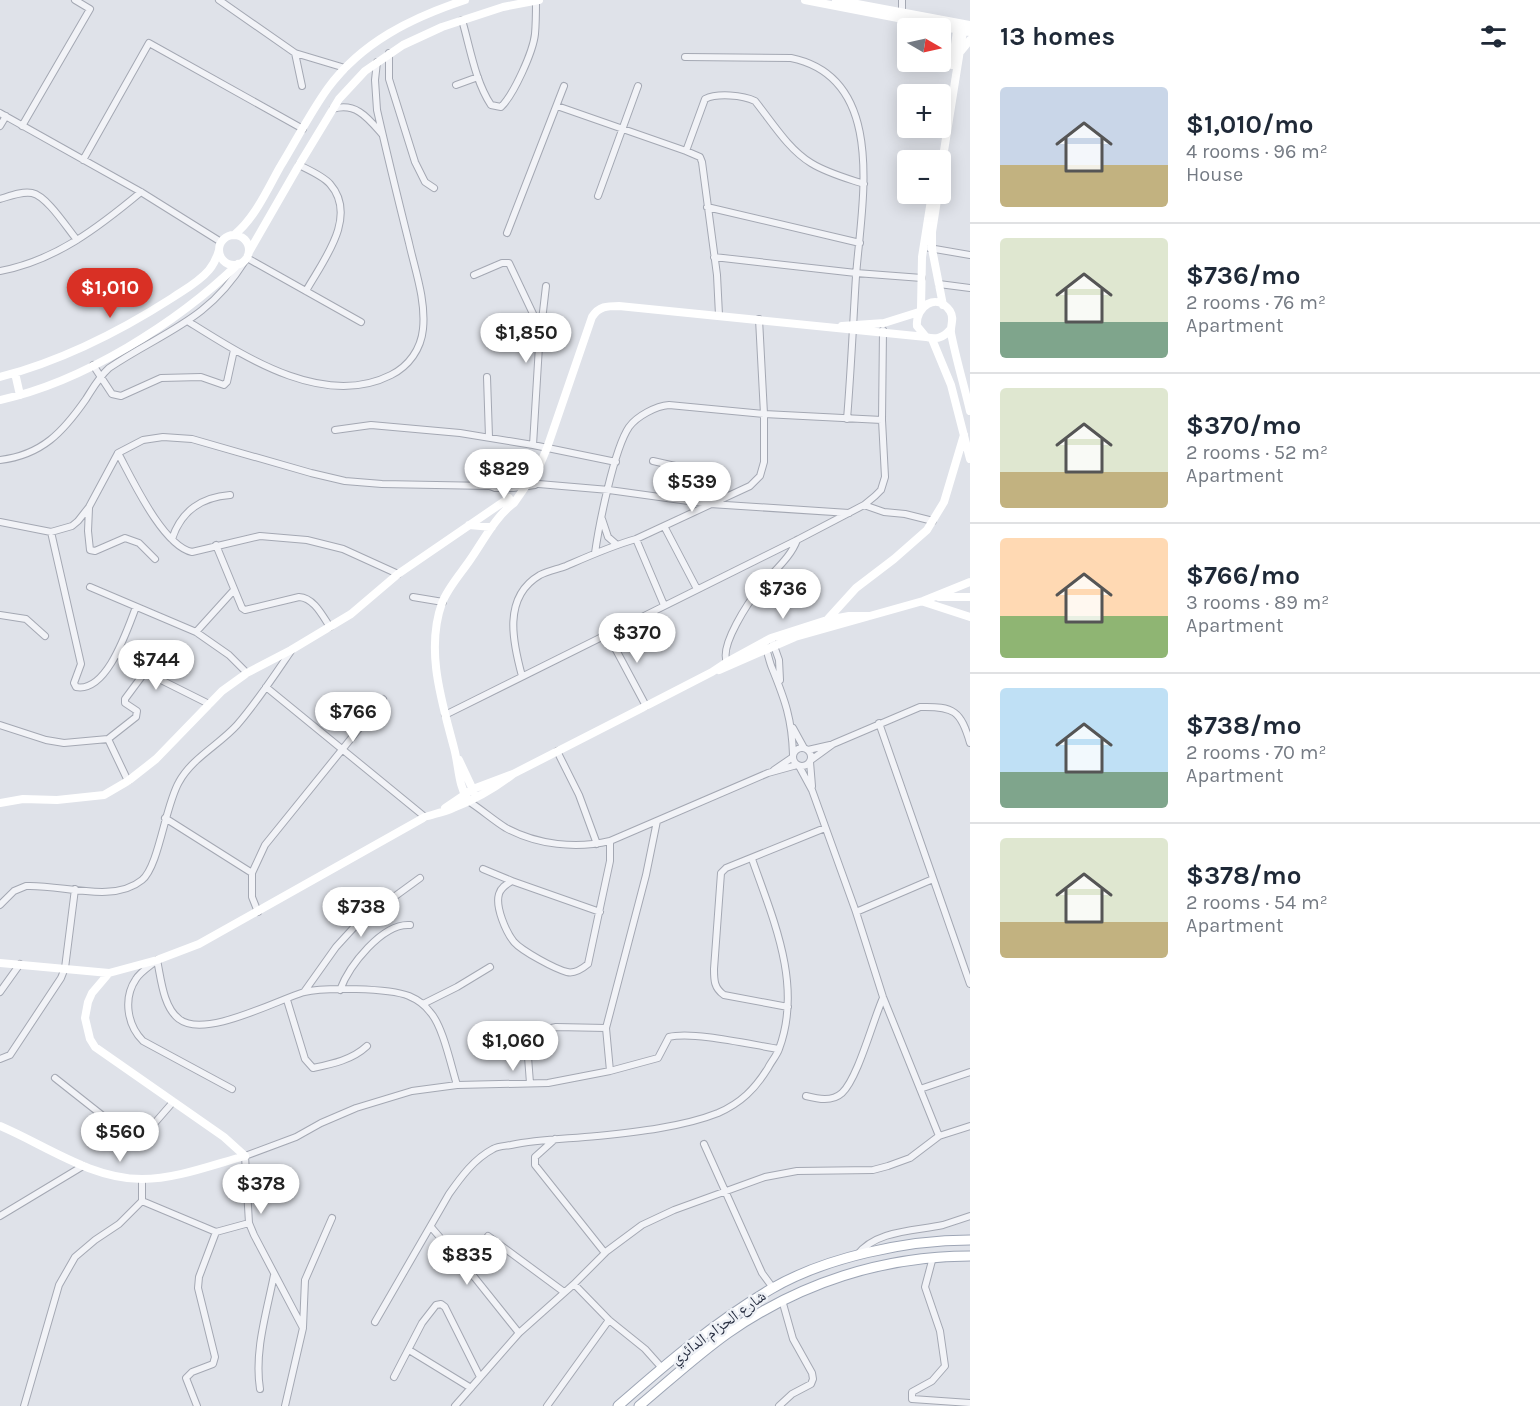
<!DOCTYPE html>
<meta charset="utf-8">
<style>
:root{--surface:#fff;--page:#f6f6f7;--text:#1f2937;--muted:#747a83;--line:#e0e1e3;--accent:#d93025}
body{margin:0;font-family:Karla,"Noto Naskh Arabic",sans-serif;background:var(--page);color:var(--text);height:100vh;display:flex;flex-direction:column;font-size:22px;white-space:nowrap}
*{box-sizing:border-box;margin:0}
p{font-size:20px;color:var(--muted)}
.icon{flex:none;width:33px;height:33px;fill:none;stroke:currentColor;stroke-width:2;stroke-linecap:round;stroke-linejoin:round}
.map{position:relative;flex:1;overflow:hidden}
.sheet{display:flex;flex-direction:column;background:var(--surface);width:570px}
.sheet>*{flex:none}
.needle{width:39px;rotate:99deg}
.buttons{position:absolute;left:897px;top:18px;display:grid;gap:12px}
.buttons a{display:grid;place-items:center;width:54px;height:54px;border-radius:6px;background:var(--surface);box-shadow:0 3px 15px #0003;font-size:30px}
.price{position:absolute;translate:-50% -51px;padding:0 14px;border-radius:21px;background:#fff;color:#222;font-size:20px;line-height:39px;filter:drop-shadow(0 2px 3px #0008)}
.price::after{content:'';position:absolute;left:50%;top:36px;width:18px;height:14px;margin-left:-9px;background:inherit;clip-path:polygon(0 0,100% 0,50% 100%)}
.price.active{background:var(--accent);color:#fff}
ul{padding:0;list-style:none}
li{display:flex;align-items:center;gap:18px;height:150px;padding:0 30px}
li+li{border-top:2px solid var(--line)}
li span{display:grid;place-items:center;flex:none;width:168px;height:120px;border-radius:6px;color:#555}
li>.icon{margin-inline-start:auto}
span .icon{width:72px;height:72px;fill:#fffc;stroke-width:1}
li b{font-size:26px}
h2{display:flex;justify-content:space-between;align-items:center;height:72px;padding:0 30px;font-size:26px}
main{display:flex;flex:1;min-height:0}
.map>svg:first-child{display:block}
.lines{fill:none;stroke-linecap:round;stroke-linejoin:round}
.street-casing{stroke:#a4a8b3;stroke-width:8}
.primary-casing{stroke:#9da5b5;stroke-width:11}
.street{stroke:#f2f3f7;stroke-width:6}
.secondary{stroke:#fff;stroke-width:8}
.primary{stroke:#fff;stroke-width:9}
.labels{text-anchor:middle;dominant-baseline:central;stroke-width:5;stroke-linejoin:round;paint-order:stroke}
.street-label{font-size:16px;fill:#272e41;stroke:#eef1f6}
</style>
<main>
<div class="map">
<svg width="970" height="1406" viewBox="0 0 970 1406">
<rect width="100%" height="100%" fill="#dfe2e9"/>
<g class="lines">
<defs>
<path id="street" d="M219,0L295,53L345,68
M902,0V14
M462,20C470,47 475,81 491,105L501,107C514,94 533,52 535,34C536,23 536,11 536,0
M295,53L302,86
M389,53V79L415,162L425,182L434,188
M685,57L791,58C889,78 861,206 856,276C853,324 851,371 847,419
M456,85L478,77
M557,106L686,151L700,157L702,162L717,275L719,315
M333,109C356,102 368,118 382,134
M0,113L141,192L221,242
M0,126L6,116
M22,126L90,9L75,0
M686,151L705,99C717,93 743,95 755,101C772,122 788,149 811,163C827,173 846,178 864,184
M83,160L149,43L303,129
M299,165C309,170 323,176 330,184C359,217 322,262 306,291
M598,196L638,86
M0,199C10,196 22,191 32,193C47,196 67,228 77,240
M707,207L860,243
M507,233L564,86
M929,248L970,255
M714,257L856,273L922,278
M247,258L361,322
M0,271C55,261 99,227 141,192
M474,275L502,263H509L535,318L542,319
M939,284L970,288
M189,322C245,357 324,409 391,375C409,366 421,349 423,329C426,300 415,270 409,243C398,199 387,154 377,110L375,80L377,62
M519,347L539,346
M93,365L112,394L121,396L161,378L201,377L224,385L227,382L234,350
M487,377L489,437
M335,430L371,425L460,433L533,445L616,462
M533,445L539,346L546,286
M118,453C132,479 163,546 192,552L260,536L307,540L343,549L398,574
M0,460C42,455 63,432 86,399C93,388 99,377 109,368C164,331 207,322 245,261
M653,461L715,475L718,479V500
M490,486L496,483H527L609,490L710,504L849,513
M864,505L884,512L905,514L933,521
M89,508L88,531L90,550L95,551L125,538L139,543L155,559
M602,519L608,537L616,544
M0,522L51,532L72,526L78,521L89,507L118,453L143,440L163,437L192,439L311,473L345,481L382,484L490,486L495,488H513L535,485
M664,526L697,589
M51,532L81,664L74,683L76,687C107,693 127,630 136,607
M172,539C181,511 202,497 230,495
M636,539L664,605
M216,545L242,608L245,610L299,597C314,598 322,615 330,627
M595,553C599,525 614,449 629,427C637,416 656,406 669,405L764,414L882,420
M90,587L196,632L229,655L247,673
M413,597L443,602
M0,615L26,619L45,636
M196,632L234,590
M607,633L646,706
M773,643L779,660L780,680
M765,646C768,653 769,661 772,668C785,700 792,719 793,755
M117,654L145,672L209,704
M727,662C719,646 749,601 760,588C772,572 790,559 797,540
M522,676C513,643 502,597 540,575C548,571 558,569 566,566C589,556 611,546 636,539L750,486L760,476L764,462V414L759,319
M266,687L425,817
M445,715L797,540L864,505L875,496L881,490L885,477L882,420L883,330
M879,723L970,984
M0,725L46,740L64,743L108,739L136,717L137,711L125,703V699L145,672
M793,728L804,748
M108,739L128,781
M793 757a9 9 0 1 1 18 0a9 9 0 1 1-18 0Z
M808,750L830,745
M557,751L579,795L597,844
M811,760L833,744L920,707C954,706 961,711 970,743
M810,762L812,786
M799,766L812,790L856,912L883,997L939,1136
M774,770L793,757
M468,801C481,809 493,820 506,828C538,845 576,849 610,841L768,773L797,765
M165,818L252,873
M483,869L512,881C507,884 501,887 499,894C495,907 506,932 514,942C522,951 555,969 567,972C575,974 582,969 588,964L610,861V841
M512,881L600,912
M0,905L14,891L26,886C61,884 113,904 142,880C159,866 165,806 179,782C192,758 219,745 237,725C257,702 274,676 291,651
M258,912L252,897V873L265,845L383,699
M856,912L933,879
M340,990C349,966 382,923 410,925
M0,992L20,964
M304,992L336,947L357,924L420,878
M287,1000L305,1059L313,1068C332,1064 352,1060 367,1046
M423,1004L457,987L490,967
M788,1007L724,995C714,988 714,980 714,969L721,873L726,868L825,828
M0,1059L10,1055L61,978L65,968L75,889
M610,1071L606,1028L646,875L657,821
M55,1078L117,1127L133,1132L153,1125L173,1102
M530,1083L527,1044L529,1033L556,1027L606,1028
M232,1089L143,1041C127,1025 123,998 136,979C140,972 150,966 157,960C161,978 163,1007 179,1019C204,1039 275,1001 304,992C324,987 389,988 409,996C416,999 425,1005 430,1012C443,1026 451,1066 457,1085
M920,1089L970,1072
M806,1096C818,1099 832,1102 842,1093C858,1078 873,1020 883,998
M555,1139L535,1157V1165L605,1253
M704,1144L762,1273L773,1288
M142,1201L216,1232
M0,1216L83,1166
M431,1227L475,1278L519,1333
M488,1236L564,1292
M857,1255C876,1230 915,1231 943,1225C952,1222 961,1219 970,1216
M933,1257L925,1287L940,1331L945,1366L932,1381L912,1392V1399L970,1403
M574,1284L609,1320L645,1349L662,1368
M375,1322L449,1194C461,1177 474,1159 493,1149C498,1146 505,1146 511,1145C539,1139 568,1139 597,1136C635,1132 683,1127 718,1113C741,1103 755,1089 768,1068C771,1062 777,1055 779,1049C803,985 773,919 752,859
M303,1327L305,1280L332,1218
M409,1350L471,1388
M394,1377L422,1323L436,1305L441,1304L445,1307L480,1377
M260,1389C254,1351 267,1311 274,1275
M24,1406L59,1285L75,1257L95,1240L119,1224L142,1201V1179
M197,1406L186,1378L192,1372L213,1364L215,1357L198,1288L199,1277L216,1232L249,1223
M285,1406L303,1328L254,1235L249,1223L245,1156L296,1137L321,1123L356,1108L412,1091L457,1085L548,1083L610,1071L658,1058L669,1037C694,1031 752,1045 779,1049
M455,1406L519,1333L574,1284L607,1251L642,1225L674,1210L765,1177L797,1171L873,1170L888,1166L910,1158L939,1136L970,1126
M547,1406L609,1320
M779,1406L792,1394L811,1384L813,1379L812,1373L793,1339L782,1300"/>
<path id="primary" d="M618,1406C667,1363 715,1322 771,1289C826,1257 907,1240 970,1240
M639,1406C669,1381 697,1355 728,1333C800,1283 883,1256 970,1256"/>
</defs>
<use href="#street" class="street-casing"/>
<use href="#primary" class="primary-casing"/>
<use href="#street" class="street"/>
<path class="secondary" d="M805,0L970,32
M836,0L970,25
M961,51L970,40
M952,65L958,24
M940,176L964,25
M938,194L932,232V249L943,305
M219 250a15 15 0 1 1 30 0a15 15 0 1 1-30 0Z
M234,235C255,218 267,190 280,167C296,141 310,113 328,88C362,42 411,18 465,0
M249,252L299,165L339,99L365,71L403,45L442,27L503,7L539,0
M921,308L922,257L932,194
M842,326L884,323L919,312
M950,330C943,338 936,340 926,337L917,326C915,306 937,292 950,311C955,319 950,325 951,333C956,359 964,385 970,411
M932,339L951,385L970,459
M15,373L20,395
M0,377C61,361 119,332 172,298C184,290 199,282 209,270C214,264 217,257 219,250
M0,400C83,382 177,323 238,264
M469,525L492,527
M939,597H970
M924,602L970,617
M827,620L856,588L894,559L927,530L944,502L964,435
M719,670L795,637L923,601L970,582
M459,760L475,794
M468,801C458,785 459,766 454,748C442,702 425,650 442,603C448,587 463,571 472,557C485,538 496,516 514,503L539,467L547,448L592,317C599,306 607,306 619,306L926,337
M0,803L23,799L57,800L104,795L128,781L156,759L222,691L247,673L291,650L351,614L398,574L509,498
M445,808L473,789L513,774L646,706L712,672L727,662L771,638L827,620L849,616H869
M0,963L109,973
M0,1126C45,1145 91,1179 142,1179C176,1179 212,1165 245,1156
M245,1156L224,1137L95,1047L90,1039L85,1018L88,1002L92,993L109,973L157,960L199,944L425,817C434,814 444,812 453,808C474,800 495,788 513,774"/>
<use href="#primary" class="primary"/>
</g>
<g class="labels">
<g class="street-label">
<text transform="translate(718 1327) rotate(-36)">شارع الحزام الدائري</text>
</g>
</g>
</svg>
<div class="buttons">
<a><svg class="needle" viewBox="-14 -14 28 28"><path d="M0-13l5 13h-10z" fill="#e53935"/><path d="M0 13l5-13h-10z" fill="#747a83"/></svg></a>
<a>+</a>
<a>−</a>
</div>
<b class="price active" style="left:110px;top:319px">$1,010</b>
<b class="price" style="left:526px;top:364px">$1,850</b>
<b class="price" style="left:504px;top:500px">$829</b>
<b class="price" style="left:692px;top:513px">$539</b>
<b class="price" style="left:783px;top:620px">$736</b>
<b class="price" style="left:637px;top:664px">$370</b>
<b class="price" style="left:156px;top:691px">$744</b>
<b class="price" style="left:353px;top:743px">$766</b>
<b class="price" style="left:361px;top:938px">$738</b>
<b class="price" style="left:513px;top:1072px">$1,060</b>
<b class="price" style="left:120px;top:1163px">$560</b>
<b class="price" style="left:261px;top:1215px">$378</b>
<b class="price" style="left:467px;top:1286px">$835</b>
</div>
<section class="sheet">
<h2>13 homes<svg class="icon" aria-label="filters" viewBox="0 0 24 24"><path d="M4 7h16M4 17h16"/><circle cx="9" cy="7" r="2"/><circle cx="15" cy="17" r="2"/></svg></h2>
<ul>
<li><span style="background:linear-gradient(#c9d6e8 65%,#c2b280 0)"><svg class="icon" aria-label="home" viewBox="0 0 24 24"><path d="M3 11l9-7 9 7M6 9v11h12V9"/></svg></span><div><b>$1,010/mo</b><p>4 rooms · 96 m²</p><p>House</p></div></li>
<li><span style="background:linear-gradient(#dfe7d0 70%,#7fa58c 0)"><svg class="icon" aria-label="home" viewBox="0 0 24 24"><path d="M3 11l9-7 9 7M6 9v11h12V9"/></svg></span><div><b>$736/mo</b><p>2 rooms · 76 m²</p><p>Apartment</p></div></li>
<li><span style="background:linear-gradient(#dfe7d0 70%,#c2b280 0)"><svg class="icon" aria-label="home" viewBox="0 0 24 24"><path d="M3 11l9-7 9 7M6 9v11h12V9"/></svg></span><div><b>$370/mo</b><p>2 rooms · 52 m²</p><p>Apartment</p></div></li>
<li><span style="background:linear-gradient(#ffd9b3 65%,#8fb573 0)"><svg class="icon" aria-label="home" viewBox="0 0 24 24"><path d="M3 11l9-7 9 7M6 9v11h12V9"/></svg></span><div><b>$766/mo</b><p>3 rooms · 89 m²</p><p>Apartment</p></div></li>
<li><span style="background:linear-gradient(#bfe0f5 70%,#7fa58c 0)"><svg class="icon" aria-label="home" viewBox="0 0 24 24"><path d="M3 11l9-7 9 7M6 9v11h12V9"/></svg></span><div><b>$738/mo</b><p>2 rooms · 70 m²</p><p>Apartment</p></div></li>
<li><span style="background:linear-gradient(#dfe7d0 70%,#c2b280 0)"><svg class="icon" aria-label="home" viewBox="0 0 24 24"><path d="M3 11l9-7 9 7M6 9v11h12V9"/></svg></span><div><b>$378/mo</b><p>2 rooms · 54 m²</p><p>Apartment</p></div></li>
</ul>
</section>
</main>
